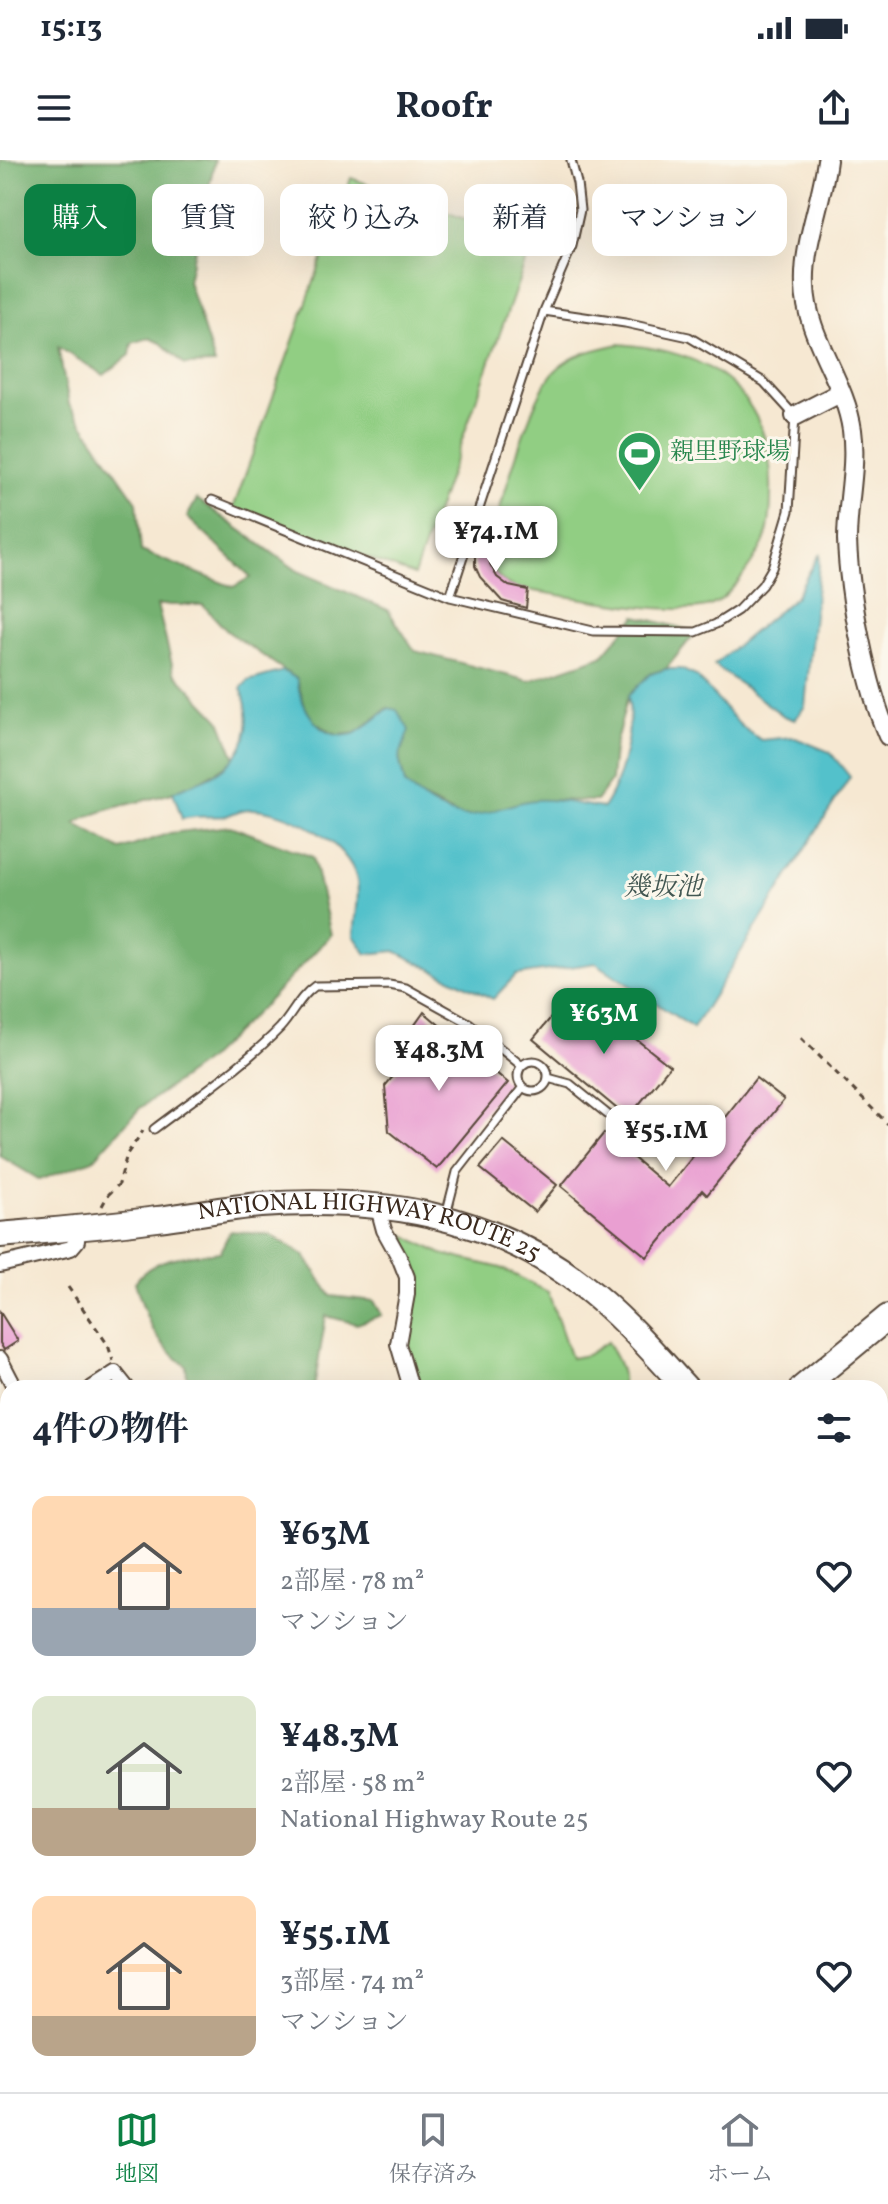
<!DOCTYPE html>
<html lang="ja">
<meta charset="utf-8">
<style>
:root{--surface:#fff;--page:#f2f2f3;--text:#1f2937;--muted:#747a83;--line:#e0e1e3;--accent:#0b8043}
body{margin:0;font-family:Vollkorn,"Noto Serif JP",serif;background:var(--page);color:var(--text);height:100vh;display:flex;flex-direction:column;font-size:30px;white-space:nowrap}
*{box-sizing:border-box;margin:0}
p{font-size:26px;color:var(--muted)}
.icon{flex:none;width:44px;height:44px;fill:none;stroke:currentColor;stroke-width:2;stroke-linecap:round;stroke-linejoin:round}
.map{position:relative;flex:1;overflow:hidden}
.side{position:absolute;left:0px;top:1220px;width:888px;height:712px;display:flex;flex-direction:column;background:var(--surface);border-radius:24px 24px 0 0;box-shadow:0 8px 32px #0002}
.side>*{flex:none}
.hud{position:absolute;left:24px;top:24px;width:840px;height:72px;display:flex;gap:16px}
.price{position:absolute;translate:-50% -68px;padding:0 18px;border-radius:16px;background:#fff;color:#222;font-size:26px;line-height:52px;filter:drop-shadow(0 2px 4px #0008)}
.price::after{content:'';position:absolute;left:50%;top:48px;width:24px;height:18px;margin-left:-12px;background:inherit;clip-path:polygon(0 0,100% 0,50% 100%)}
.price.on{background:var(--accent);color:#fff}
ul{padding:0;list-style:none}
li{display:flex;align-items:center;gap:24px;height:200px;padding:0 32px}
li span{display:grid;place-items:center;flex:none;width:224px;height:160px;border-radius:16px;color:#555}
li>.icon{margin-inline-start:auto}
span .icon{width:96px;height:96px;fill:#fffc;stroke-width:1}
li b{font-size:34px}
h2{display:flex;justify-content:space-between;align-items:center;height:96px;padding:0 32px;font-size:34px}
.tag{padding:0 28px;border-radius:16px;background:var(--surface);box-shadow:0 8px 32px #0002;font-size:28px;line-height:72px}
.tag.on{background:var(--accent);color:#fff}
.status{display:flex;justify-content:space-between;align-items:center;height:56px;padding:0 40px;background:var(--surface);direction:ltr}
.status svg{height:22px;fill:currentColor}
header{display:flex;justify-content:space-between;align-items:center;height:104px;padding:0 32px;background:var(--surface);font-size:36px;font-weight:700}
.menu{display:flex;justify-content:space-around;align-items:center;height:112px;border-top:2px solid var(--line);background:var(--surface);font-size:22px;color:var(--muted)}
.menu a{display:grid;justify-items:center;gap:4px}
.menu .on{color:var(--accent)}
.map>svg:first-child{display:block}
.green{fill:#91ce83;stroke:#667c50;stroke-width:2}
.forest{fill:#74b171;stroke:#586e48;stroke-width:2}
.water{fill:#53c1cb;stroke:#477674;stroke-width:2}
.building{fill:#e99fd1}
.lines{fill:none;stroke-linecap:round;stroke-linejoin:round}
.service-casing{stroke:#574639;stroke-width:11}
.minor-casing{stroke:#574639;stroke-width:18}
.tertiary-casing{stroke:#574639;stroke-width:22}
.primary-casing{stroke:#574639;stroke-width:28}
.trunk-casing{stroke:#574639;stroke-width:28}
.path{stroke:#574639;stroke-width:3;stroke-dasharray:6 6;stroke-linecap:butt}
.service{stroke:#fff;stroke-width:7}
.minor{stroke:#fff;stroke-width:14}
.tertiary{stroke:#fff;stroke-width:18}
.primary{stroke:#fff;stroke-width:24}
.trunk{stroke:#fff;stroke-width:24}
.labels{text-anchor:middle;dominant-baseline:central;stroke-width:6;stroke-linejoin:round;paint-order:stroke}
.leisure-label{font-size:24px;fill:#27864d;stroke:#fbf7ec;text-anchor:start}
.street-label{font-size:24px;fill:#3b2a1e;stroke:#fbf7ec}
.water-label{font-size:26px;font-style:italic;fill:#425752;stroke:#fbf7ec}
</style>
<div class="status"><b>15:13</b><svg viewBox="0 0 49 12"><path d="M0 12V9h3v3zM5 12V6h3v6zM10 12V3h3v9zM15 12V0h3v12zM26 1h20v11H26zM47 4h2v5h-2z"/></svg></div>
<header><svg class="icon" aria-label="menu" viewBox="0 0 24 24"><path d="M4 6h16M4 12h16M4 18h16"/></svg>Roofr<svg class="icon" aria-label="share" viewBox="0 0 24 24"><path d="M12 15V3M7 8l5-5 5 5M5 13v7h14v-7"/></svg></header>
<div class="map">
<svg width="888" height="1932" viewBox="0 0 888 1932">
<rect width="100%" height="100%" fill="#fbf7ec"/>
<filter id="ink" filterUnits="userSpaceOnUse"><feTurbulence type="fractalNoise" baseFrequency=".0125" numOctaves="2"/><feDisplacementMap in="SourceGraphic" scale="16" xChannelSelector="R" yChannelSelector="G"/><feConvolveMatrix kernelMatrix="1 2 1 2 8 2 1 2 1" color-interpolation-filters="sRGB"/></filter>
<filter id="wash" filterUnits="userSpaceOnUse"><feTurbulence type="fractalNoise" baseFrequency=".006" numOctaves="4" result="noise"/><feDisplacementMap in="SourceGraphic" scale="32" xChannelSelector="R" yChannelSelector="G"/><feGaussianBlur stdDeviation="1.8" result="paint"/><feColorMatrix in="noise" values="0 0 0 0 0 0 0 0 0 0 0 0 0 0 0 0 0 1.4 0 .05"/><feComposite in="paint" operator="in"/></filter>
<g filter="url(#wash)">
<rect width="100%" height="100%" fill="#f6e8d2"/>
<path class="green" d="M351,18L532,83L414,415L233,349Z
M619,184C653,187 688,193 717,213C759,241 773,287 771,335C771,349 770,364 766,377C761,390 752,403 744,414C736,424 726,438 714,444C685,460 559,434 521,429C499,424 490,411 488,389C501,349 529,235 556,210C574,193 597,189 619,184Z
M404,1075L442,1094L501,1108L548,1132L571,1198L587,1195L607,1182C615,1196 626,1212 621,1228H419L410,1203L405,1176L412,1149L416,1107Z
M880,1766L888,1775V1927L884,1932H781L774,1924H880Z"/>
<path class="forest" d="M0,0H215L188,121L215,204L185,205L161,183L149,178L132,183L130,195L104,215L58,187L69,244L137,342L141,391L233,427L251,417L187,357L197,339L298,411L388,450L415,491L529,521L602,496L636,456L696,472L666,509L650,514L628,536L614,589L611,621L596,641L538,640L474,656H459L420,637L405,625L399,598L402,588L388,548L356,573L338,575L330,572L313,561L305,547L297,519L227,471L203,445H157L174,512L220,560L235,599C215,614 193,626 169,634C137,643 103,647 75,664L121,690L170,673L230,666L313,697L331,775L266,843L206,901L140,948L93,1000L40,1020L0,996Z
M230,1071L271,1075L305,1096L331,1136L374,1141L382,1155L357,1164L326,1156L314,1228H188L186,1206C153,1180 147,1162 135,1122C154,1095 189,1096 220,1092Z"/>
<path class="water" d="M820,393L805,546L795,560L784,556L714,505L795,437Z
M666,509H681L696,516L741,566L761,580L793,577L830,592L850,617L693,868L596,803L516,815L493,839L395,791L367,794L354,776C355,759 360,737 357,720C349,682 286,648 249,649C240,649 233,654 225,656C209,658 201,654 182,659L173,632C186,625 201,622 213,615C247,595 255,564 241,528L248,521L283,511L297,519C301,547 319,583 353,574C361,571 380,555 389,548L397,550L409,570L399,598L405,625C422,639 449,659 472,656C493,653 512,642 534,640C556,638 581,645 603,648C621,622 634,568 628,536L650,514Z"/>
<g id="blocks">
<path class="building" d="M480,370L493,374L488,389L490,404L497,417L509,426L528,430L526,448L502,441L480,417L475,406V391Z
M585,839L670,906L628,958L533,879L554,854L565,864Z
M424,852L508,923L437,1009L389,971L385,926L423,880L412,869Z
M756,918L784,940L707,1035L702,1030L647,1097L561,1026L604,973L668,1027L713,972L697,959L705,949L721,962Z
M503,981L557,1025L535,1052L480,1008Z
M0,1152L18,1181L4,1190L0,1183Z"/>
</g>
</g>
<g filter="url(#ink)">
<use href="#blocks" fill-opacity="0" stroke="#574639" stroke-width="2"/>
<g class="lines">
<defs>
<path id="service" d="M212,340L450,437L593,471L696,472L716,464L738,450L762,425L772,408L789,351L795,256L764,222L689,177L625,163L544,151
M450,437L544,151L572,86L580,50L577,23L571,0
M518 916a15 15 0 1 1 30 0a15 15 0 1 1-30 0Z
M548,918L570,924L638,979
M154,969C196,937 243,906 280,868C293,854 299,837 315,826L389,825L406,828L469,863L522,906
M446,1055L457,1012L523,927"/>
<path id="minor" d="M377,1044L384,1070L399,1097L407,1117V1134L398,1184L411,1228
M0,1105L71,1088L77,1081V1067
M0,1199L15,1228
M92,1228L115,1213L127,1228
M0,1367L3,1364L8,1332
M0,1473L8,1466
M0,1502L8,1508
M0,1619L8,1615
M880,1727L888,1736
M0,1774L8,1782
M159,1924L167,1932
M545,1924L555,1932
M423,1932L429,1924"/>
<path id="tertiary" d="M827,0C822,42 803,83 805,126C806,177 845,220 852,270C857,306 847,344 847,380C849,436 866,525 888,576
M795,256L840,233
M188,1932L192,1924"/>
<path id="primary" d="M802,1228L888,1157
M0,1672L8,1675"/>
<g id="trunk">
<path id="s1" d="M0,1075C52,1070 105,1066 157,1059C191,1055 226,1048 260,1045C377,1037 487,1052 582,1125C621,1155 653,1192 686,1228"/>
<path d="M880,1422L888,1428"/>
</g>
</defs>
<use href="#service" class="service-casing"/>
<use href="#minor" class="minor-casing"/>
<use href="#tertiary" class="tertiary-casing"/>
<use href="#primary" class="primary-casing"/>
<use href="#trunk" class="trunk-casing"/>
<path class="path" d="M801,878L888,964
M102,1046L108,1035L119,1024L127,994L143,971
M68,1127L108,1185L113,1201
M880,1342L888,1339"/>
<use href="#service" class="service"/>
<use href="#minor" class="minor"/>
<use href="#tertiary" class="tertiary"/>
<use href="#primary" class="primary"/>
<use href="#trunk" class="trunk"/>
</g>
</g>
<defs>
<symbol id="stadium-pin" viewBox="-11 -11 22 30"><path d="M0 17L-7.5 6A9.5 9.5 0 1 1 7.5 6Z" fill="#2e9e5b" stroke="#fbf7ec"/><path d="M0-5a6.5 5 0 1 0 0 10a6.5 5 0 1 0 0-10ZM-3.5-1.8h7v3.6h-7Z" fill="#fff"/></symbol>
</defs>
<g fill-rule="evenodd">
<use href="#stadium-pin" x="614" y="268" width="51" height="69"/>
</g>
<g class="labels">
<g class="leisure-label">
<text x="670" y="293">親里野球場</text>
</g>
<g class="street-label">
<text stroke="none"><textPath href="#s1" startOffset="374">NATIONAL HIGHWAY ROUTE 25</textPath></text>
</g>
<g class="water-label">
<text x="663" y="728">幾坂池</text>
</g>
</g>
</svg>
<b class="price" style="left:496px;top:414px">¥74.1M</b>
<b class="price on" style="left:604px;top:896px">¥63M</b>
<b class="price" style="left:439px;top:933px">¥48.3M</b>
<b class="price" style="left:666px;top:1013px">¥55.1M</b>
<div class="hud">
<a class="tag on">購入</a>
<a class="tag">賃貸</a>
<a class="tag">絞り込み</a>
<a class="tag">新着</a>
<a class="tag">マンション</a>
</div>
<section class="side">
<h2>4件の物件<svg class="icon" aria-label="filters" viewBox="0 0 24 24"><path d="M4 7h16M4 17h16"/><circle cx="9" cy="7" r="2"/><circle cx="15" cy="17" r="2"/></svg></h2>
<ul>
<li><span style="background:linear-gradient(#ffd9b3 70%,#9aa5b1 0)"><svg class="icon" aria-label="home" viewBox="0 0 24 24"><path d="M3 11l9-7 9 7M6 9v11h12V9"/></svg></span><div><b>¥63M</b><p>2部屋 · 78 m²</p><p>マンション</p></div><svg class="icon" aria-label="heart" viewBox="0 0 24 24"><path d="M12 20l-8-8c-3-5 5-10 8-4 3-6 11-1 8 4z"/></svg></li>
<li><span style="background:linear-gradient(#dfe7d0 70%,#b9a48a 0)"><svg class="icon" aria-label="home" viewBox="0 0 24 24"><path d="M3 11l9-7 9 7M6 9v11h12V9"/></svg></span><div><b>¥48.3M</b><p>2部屋 · 58 m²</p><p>National Highway Route 25</p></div><svg class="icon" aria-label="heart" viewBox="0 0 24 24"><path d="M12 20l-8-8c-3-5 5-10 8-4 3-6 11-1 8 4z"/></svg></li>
<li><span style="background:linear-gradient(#ffd9b3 75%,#b9a48a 0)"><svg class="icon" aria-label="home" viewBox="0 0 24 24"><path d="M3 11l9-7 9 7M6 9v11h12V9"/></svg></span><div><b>¥55.1M</b><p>3部屋 · 74 m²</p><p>マンション</p></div><svg class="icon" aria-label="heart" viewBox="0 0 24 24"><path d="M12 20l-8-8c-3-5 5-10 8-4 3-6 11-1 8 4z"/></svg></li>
</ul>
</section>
</div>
<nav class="menu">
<a class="on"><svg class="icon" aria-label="map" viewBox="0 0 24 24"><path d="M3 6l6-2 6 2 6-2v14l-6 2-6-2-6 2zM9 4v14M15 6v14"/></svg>地図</a>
<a><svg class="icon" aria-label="saved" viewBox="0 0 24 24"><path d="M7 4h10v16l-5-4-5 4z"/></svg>保存済み</a>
<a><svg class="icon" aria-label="home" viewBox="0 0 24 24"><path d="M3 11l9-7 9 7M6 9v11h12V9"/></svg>ホーム</a>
</nav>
